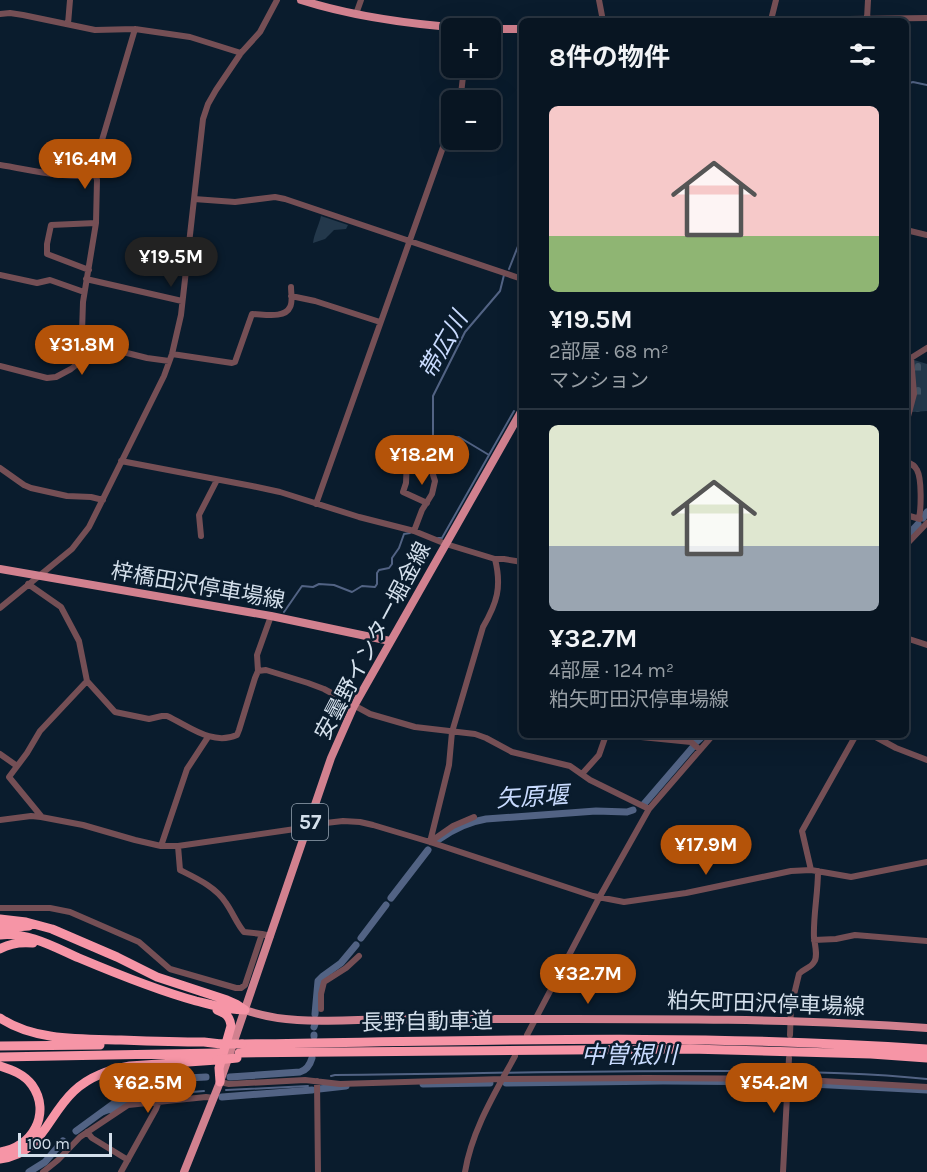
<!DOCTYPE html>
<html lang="ja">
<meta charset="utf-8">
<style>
:root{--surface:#081522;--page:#111e2a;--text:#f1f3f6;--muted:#989fa5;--line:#293440;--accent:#b45309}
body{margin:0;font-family:Karla,"Noto Sans JP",sans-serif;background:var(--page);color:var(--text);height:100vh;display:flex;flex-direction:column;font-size:22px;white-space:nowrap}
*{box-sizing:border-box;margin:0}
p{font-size:20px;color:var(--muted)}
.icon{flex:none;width:33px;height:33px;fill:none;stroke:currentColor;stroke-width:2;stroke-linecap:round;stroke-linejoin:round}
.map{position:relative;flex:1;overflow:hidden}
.drawer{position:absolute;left:519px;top:18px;width:390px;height:720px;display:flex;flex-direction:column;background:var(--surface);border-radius:9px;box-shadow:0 6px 24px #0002,0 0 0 2px var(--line)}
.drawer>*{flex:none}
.controls{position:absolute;left:441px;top:18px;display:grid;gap:12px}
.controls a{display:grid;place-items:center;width:60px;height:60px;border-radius:9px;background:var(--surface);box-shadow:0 6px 24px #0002,0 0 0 2px var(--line);font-size:30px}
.scale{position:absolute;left:18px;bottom:15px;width:94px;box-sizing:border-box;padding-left:6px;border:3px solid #d3dfeb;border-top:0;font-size:16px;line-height:21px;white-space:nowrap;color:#d3dfeb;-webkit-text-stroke:4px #0a1c2d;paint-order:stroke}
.price{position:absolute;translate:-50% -51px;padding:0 14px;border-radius:21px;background:var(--accent);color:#fff;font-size:20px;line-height:39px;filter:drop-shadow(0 2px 3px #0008)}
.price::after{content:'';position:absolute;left:50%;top:36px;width:18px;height:14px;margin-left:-9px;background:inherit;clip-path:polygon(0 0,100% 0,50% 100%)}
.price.on{background:#222;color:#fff}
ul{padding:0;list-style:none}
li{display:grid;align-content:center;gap:12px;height:318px;padding:0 30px}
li+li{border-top:2px solid var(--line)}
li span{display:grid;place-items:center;height:186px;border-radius:9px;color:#555}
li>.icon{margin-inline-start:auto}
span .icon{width:108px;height:108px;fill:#fffc;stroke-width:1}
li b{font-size:26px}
h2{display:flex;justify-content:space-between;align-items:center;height:72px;padding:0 30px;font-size:26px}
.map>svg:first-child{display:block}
.green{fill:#23384b}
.cemetery{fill:url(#cemetery-stones)}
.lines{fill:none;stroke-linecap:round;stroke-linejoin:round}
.stream{stroke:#526384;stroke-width:2}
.canal{stroke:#526384;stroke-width:7}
.minor{stroke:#754f55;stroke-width:6}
.major{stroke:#d1818f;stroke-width:8}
.highway{stroke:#f695a6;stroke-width:9}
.highway-bridge{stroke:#f695a6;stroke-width:9}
.labels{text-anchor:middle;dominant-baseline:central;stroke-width:5;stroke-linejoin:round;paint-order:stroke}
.shield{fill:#0a1c2d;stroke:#97a4b2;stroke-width:1.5}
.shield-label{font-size:21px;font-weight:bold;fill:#d3dfeb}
.street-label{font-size:22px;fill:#d3dfeb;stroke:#0a1c2d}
.water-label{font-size:24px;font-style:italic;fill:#c9dbfe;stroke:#0a1c2d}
</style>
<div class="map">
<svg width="927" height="1172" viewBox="0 0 927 1172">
<defs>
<pattern id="cemetery-stones" width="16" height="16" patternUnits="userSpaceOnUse" patternTransform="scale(1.5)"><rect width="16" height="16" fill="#23384b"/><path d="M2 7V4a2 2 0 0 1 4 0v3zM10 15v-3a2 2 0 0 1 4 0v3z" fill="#425465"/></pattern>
</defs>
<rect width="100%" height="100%" fill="#0a1c2d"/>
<path class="green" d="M321,216L348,225L346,229L334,230L325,239L313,243C314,234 319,225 321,216Z"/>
<path class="cemetery" d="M914,360L927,364V411L912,412Z"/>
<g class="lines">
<path class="stream" d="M906,84L913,82L927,85
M509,269L522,236
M489,455L514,411
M438,538H442L489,455L459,437L433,439V396L465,332L500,291L504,275
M284,612L302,586L313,587L319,584L334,585L352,592L362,586L375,587L377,584V573L379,570L389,568L392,564V558L399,548L404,534L410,533
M331,1076L335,1075C467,1074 599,1070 731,1071C796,1072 862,1072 927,1079
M226,1090L308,1086
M180,1093L204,1091
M95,1117L112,1111L128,1098L174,1093"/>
<path class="canal" d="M923,518L927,512
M906,537L918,524
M696,742L704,735
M644,804L693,747
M438,840C453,829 467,822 486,819L596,811L627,812L633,810
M391,898L428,850
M361,938L386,905
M315,1014L318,981L323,976L341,963L356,945
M314,1027L315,1024
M314,1035V1036
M230,1077L300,1072C307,1070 310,1065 312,1058
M143,1082L150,1080L206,1077
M506,1083L663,1081L784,1082
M792,1083L927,1090
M423,1084L490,1083
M319,1089L346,1086
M222,1097L312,1090
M112,1111L128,1101L173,1097
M76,1131L128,1093
M29,1172L45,1162L63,1141"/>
<path class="minor" d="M599,0L603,21
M776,0L771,20L927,18
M0,14L10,13L23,15L95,30L135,29L190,37L241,53
M356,14L361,0
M867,19L868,0
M68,24L70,0
M459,100L461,94L464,68
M0,165C32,170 64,179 96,175
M194,199L235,202L275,197L285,199L522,279
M906,230L927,235
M89,270L47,254V244L51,225L96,223
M0,275L37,283L50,280L84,292
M86,279L182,301
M291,296L315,301L380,322
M172,354L232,363L235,362L252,314C263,314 285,319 290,307C293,302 291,293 291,287
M89,355L82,332L83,302L96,223L97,180L94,167L135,29
M906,359L911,358L927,348
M0,366L47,378L56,377L71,369L89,355L111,349L147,358L169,361
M906,424L914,394L911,358
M407,458L406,483L403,492L427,503
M121,461L252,486L280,492L359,517L414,531L446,544L495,559H504L522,562
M906,462C910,463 915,466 917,470C922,479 921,509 919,518
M0,468L24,485L31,488L67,496L91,497L103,500
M316,504L452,122
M906,515L920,519
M414,531L422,510L432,494L435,481L429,462L431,442
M201,536L199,515L217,480
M906,545L927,523
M28,584L61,607L79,641L87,681L115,712L149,719L162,716H167C189,726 212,746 237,735L239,730L255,678L258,671L257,655L271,616
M0,608L72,549L89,527L164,376L172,354L181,315L203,119L208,104L216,90L241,53L260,32L277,0
M906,638L927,645
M258,671L266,670L308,683L324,689L370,714L415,727L475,734L486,738L512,752L570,766L590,780L649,809
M621,735L691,742L699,749
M872,735L896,748L927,760
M0,754L17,766
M582,774L599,755L606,735
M41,816L9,777L27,753L40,731L87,681
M0,820L31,816L41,817L83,825L135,840L161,846H178L302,828L317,824L343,821L360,822L373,825L430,842L593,896L624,902L686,893L791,871L811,870L851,877L927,862
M430,842L449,765L452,732L483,627C497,603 502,587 495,559
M430,842L453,826L474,817
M161,846L187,769L208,737
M178,846L180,870C196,878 216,887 226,903C233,913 237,924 244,932L262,934
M811,870L802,831L856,735
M0,908H50L70,912L139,942L170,969L236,988H241L245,985L262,934L271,936
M814,940L836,939L855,935L927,941
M321,1009V994L324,982L346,968L359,956
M527,1035L599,898L649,809L713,735
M790,1035L791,1007L799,974C803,969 811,968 814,962C818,957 815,945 814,938C813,916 818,894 818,871
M317,1081L318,1172
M220,1082L229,1084L305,1080L340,1084L502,1079L647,1078L788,1079L927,1087
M87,1132L92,1138L128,1160
M43,1172L58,1160L80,1137L128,1105L206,1097L214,1098
M121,1172L156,1109L159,1101
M465,1172C472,1130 495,1093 515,1056
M783,1172L789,1058"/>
<path class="major" d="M301,0C354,17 408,24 463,28
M747,21L771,20V21
M490,29H522
M0,569L271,616L390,641
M245,1010C283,1023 319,1021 358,1020C394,1019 431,1019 467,1019C621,1019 774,1017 927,1028
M184,1172L220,1082L331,758L354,706L522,410"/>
<path class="highway" d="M0,919L26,922L52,929L117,957L157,977L227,1000L236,1004L245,1010
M0,928L29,926
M0,935C28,932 54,947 79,958C117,974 156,990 196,1001C212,1005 228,1010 245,1010
M0,949C10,943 21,942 33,943
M217,1010C225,1013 230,1016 231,1026L219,1068L220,1082
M0,1018C34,1041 81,1039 121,1040C148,1041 176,1042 204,1042L221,1044
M242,1044C471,1041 699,1033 927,1049
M0,1046L100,1045
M239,1053L690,1049L871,1054L927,1058
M0,1057L218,1053
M0,1066C12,1070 24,1074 32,1085C52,1113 32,1148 0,1152
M0,1159C42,1154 47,1116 74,1091C90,1076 109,1070 130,1066L217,1060"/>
<path class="highway-bridge" d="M221,1044H242
M217,1060L237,1058"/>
</g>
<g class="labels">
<rect class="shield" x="292" y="804" width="36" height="36" rx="4.5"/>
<g class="shield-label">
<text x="310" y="822">57</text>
</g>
<g class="street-label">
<text transform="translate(198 586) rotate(10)">梓橋田沢停車場線</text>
<text transform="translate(373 641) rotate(-62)">安曇野インター堀金線</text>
<text transform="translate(766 1004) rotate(2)">粕矢町田沢停車場線</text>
<text transform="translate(427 1022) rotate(-1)">長野自動車道</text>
</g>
<g class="water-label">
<text transform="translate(443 345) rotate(-60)">帯広川</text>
<text transform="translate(532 797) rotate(-3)">矢原堰</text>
<text x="629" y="1055">中曽根川</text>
</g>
</g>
</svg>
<div class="controls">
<a>+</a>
<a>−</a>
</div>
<div class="scale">100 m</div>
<b class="price" style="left:85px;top:190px">¥16.4M</b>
<b class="price on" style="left:171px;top:288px">¥19.5M</b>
<b class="price" style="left:82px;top:376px">¥31.8M</b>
<b class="price" style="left:422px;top:486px">¥18.2M</b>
<b class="price" style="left:706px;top:876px">¥17.9M</b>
<b class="price" style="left:588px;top:1005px">¥32.7M</b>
<b class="price" style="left:148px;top:1114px">¥62.5M</b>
<b class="price" style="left:774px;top:1114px">¥54.2M</b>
<section class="drawer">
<h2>8件の物件<svg class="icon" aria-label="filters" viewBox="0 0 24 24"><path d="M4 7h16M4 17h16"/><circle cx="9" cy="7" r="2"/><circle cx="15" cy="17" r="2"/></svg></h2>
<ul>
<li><span style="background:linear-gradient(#f6c9c9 70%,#8fb573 0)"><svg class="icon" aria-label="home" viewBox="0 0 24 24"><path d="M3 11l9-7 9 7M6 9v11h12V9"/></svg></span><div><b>¥19.5M</b><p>2部屋 · 68 m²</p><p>マンション</p></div></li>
<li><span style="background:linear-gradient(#dfe7d0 65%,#9aa5b1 0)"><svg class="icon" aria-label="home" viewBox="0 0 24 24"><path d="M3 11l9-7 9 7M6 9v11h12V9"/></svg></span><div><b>¥32.7M</b><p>4部屋 · 124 m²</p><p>粕矢町田沢停車場線</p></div></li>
</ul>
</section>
</div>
